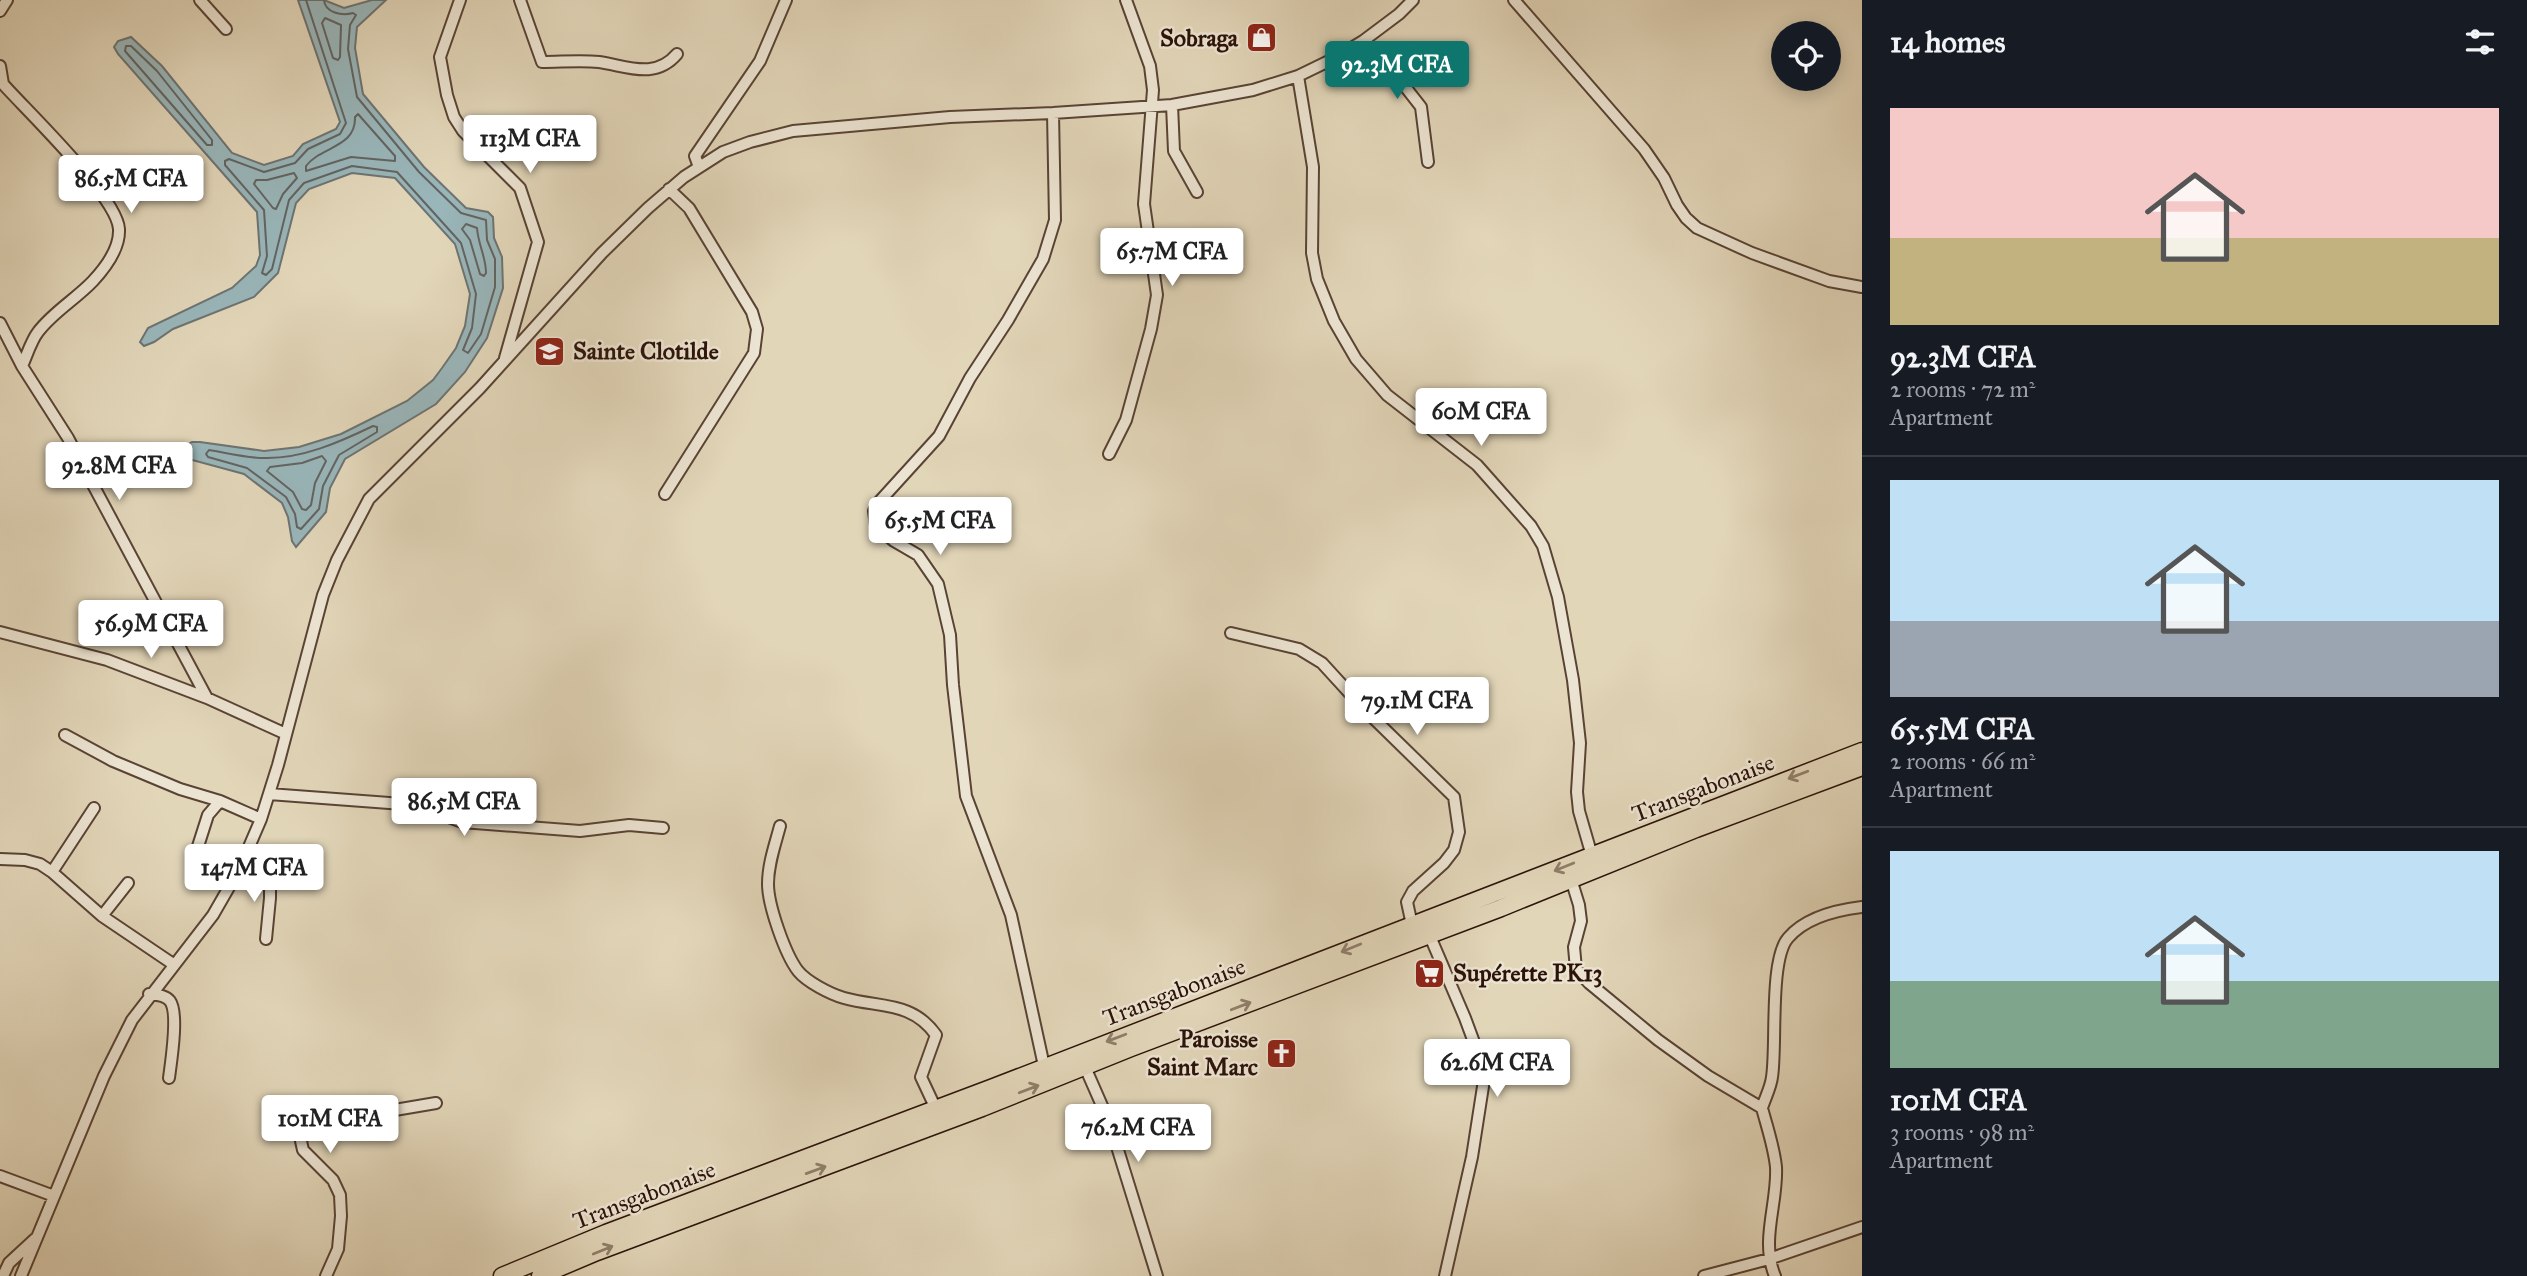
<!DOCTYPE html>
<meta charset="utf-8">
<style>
:root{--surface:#171b24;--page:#20242c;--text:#f1f3f6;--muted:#9ea1a6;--line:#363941;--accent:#0f766e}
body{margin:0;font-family:"IM FELL Great Primer",serif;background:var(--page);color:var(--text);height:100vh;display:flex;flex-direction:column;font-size:26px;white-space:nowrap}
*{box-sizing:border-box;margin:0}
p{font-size:23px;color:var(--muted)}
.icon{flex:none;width:38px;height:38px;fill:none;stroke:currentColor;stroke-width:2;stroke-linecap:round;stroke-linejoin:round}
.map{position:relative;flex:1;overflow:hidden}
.side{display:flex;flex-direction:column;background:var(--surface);width:665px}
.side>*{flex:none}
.tools{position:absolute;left:1771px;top:21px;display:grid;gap:14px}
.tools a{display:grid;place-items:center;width:70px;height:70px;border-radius:50%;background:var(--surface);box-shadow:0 4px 18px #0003;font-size:35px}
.price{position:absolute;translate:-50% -60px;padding:0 16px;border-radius:7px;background:#fff;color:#222;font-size:23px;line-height:46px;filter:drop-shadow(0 2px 4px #0008)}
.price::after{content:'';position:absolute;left:50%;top:42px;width:21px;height:16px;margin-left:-10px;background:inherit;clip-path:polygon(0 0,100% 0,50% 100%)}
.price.active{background:var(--accent);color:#fff}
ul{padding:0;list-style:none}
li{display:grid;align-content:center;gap:14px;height:371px;padding:0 28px}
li+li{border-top:2px solid var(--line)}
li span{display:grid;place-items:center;height:217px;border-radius:0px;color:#555}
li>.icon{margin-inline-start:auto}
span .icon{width:126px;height:126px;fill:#fffc;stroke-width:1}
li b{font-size:30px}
h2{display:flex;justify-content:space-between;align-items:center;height:84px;padding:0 28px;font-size:30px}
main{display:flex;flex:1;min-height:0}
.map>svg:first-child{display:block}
.water{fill:#99b6ba;stroke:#6d7473;stroke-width:2}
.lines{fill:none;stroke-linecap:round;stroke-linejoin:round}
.shore{stroke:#626462;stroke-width:2}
.minor-casing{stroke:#594335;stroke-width:14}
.highway-casing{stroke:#2b1209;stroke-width:19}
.minor{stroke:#ece4d2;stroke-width:10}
.highway{stroke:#e2d6b9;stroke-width:16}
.oneway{stroke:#907e6a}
.labels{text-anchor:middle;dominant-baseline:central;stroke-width:5;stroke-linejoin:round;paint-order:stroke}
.poi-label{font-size:24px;font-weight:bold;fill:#2b1209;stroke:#ece4d2;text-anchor:end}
.street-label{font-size:24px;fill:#2b1209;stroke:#ece4d2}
</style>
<main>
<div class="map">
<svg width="1862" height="1276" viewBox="0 0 1862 1276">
<rect width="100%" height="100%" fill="#e2d6b9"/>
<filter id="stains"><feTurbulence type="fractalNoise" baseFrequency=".00286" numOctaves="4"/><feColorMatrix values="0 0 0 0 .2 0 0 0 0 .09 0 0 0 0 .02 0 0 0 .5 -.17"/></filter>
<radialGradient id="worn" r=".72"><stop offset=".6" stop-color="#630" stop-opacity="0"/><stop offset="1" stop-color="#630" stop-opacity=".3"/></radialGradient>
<path class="water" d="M298,0H324L344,8L372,0H386L357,27L355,48L363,94L424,167L466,208L488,212L493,217L494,238L502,257L503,288L487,338L465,372L436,404L345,459L330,488L326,512L296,547L292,541L288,517L282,503L244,474L181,457L180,449L192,442H200L264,451L299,447L341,434L407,401L433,380L442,368L456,348L465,326L470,294L455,244L395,178L352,173L309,189L296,203L278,273L254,297L173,329L154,342L144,346L140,342L148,328L232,288L256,266L260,255L257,212L118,54L114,47L118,41L131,37L162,66L232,153L264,165L293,156L303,144L336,129L340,122Z"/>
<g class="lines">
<path class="shore" d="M306,0L346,123L340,134L308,149L295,163L264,172L229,159L225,161V165L264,210L267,256L262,273L266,275L272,269L289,200L304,183L352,166L397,172L461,243L476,294L472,328L463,350L468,353L481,334L495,287V259L487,240L486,220L461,213L419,172L357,97L348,49L350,25L356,15L353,13C342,16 325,13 324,0
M325,18L341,25L340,57L338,60L333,58L322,23Z
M126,46H131L157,71L212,140V145H207L125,51Z
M358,114L395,156V161L351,157L306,171V166C321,146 356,148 355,117Z
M294,173L297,178L283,194L276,209L273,208L254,184L256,180H267Z
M466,224L477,228C478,244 486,257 486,273L484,276L480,274L470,240L462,229Z
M373,426L377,427V432L339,455L323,486L319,509L301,529L297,527L295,514L286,497L247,468L208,457L206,454L209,450C227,453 246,458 264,458C302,459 340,442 373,426Z
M322,456L326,461L315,483L311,505L306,510L302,509L293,492L267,471L270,467L302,463Z"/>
<defs>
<path id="minor" d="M200,0L226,29
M460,0L440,57L447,95L454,117L463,131L520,188L538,242L505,358
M520,0L542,62C561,62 581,60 599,62C627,66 655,80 677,54
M1514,0L1644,149L1664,178L1677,205L1686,218L1697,228L1752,253L1829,281L1862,287
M0,11L7,0
M1363,41L1392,70L1421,107L1428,162
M0,66L3,84C28,112 117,197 119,229C120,248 106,267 93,281C76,299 53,312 38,332C31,341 27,355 22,366
M1298,76L1313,167L1312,253L1317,279L1334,321L1356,359L1387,395L1477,465L1531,526L1543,546L1558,597L1573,680L1580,743L1577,792L1579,811L1592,856
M1172,105L1174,151L1197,192
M699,167L695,156L760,61L786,0
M0,323L22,366L68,438L207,698
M1109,454L1126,420L1151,329L1157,295L1144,204L1153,90L1150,66L1126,0
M665,494L754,353L757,329L752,312L689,208L669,189
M0,632L107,660L207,698L286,734
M1231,633L1299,649L1322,663L1365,710L1454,797L1459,832L1454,850L1444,863L1413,891L1407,902L1412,925
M65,735L113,761L180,789L220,801L261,819
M269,794L416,805L462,822L580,831L629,825L663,828
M780,826C775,845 768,864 768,884C768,905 785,954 798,971C807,982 830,994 844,998C880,1008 912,1001 936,1035L921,1077L936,1109
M0,859L25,860L40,864L52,872L102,916L173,964
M193,862L208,815L220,801
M240,868H260L270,875V898L266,939
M52,872L94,808
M1571,879L1579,905L1581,921L1574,947L1576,969L1589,983L1658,1040L1708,1076L1762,1108C1767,1127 1774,1147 1776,1167C1778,1203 1760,1241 1775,1276
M102,916L128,883
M1429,934L1465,1018L1482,1064L1484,1080L1472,1157L1445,1276
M149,994C157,995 165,995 170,1001C179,1013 171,1062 169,1078
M1044,1066L1011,915L966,796L953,685L950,635L938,584L918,555L894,541L876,526L874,511L879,502L939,436L970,378L1008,320L1043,259L1055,220L1053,113
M1085,1067L1110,1124L1157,1276
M1762,1108C1765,1098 1771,1087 1772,1077C1777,1046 1769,960 1788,938C1805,918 1837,910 1862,907
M0,1176L54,1196
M3,1276L9,1263L35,1239
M21,1276L104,1076L132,1020L213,915L240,868L261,819L278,765L323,595L337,560L369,499L480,388L602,253L648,208L684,177L723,152L750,142L793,131L950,117L1053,113L1172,105L1253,90L1298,76L1335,58L1363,41L1399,14L1413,0
M326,1276L338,1249L341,1216L340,1195L333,1180L303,1150L301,1141L304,1134L324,1122L436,1103
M1704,1276L1769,1259L1862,1227"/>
<path id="highway" d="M502,1276L606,1233L991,1088L1862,751
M540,1276L597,1252L982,1108L1131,1048L1501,908L1696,829L1862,767"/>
</defs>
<use href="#minor" class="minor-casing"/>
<use href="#highway" class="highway-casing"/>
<use href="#minor" class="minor"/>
<use href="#highway" class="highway"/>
</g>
<defs><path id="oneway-shaft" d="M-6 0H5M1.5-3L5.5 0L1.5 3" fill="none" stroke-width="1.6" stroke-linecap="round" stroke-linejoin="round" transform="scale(1.75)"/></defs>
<g class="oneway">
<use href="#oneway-shaft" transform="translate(1798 775) rotate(159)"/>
<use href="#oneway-shaft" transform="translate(1564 867) rotate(158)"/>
<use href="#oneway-shaft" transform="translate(1351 948) rotate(158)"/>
<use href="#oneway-shaft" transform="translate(1241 1006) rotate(-21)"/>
<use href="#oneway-shaft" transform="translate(1116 1038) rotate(159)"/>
<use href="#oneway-shaft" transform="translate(1029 1089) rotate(-21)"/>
<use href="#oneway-shaft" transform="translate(816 1170) rotate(-20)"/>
<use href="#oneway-shaft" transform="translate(603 1250) rotate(-22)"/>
</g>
<defs>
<symbol id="shop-square" viewBox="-11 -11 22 22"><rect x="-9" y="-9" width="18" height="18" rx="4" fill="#8f2418" stroke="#ece4d2"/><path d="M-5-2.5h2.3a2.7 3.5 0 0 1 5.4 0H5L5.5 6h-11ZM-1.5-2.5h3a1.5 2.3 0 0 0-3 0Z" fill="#fff"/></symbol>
<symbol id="school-square" viewBox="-11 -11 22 22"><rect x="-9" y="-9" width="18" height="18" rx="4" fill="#8f2418" stroke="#ece4d2"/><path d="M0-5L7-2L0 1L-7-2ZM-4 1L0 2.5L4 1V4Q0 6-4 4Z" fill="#fff"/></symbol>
<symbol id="supermarket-square" viewBox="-11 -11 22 22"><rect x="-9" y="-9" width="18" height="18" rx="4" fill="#8f2418" stroke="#ece4d2"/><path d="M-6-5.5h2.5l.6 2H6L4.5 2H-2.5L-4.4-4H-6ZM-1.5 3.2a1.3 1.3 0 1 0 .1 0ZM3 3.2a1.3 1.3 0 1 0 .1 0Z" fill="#fff"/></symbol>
<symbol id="church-square" viewBox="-11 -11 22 22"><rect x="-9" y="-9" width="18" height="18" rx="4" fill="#8f2418" stroke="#ece4d2"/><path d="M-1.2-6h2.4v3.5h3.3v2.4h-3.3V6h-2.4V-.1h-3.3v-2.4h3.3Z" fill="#fff"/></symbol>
</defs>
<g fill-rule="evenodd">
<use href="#shop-square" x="1244" y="20" width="35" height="35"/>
<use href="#school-square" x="532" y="334" width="35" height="35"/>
<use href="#supermarket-square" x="1412" y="956" width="35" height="35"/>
<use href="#church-square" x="1264" y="1036" width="35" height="35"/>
</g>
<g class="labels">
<g class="poi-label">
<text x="1238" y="38">Sobraga</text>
<text x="573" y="351" text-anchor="start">Sainte Clotilde</text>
<text x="1453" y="973" text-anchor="start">Supérette PK13</text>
<text x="1258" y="1039">Paroisse<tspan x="1258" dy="28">Saint Marc</tspan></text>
</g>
<g class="street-label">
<text transform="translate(1703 788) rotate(-21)">Transgabonaise</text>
<text transform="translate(1174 992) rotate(-21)">Transgabonaise</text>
<text transform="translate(644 1195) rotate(-21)">Transgabonaise</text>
</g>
</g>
<rect width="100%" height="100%" filter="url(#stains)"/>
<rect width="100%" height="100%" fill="url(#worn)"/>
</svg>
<div class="tools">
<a><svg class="icon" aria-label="locate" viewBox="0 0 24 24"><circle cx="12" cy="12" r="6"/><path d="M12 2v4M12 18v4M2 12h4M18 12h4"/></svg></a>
</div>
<b class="price active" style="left:1397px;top:101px">92.3M CFA</b>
<b class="price" style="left:530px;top:175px">113M CFA</b>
<b class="price" style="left:131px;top:215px">86.5M CFA</b>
<b class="price" style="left:1172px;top:288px">65.7M CFA</b>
<b class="price" style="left:1481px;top:448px">60M CFA</b>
<b class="price" style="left:119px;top:502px">92.8M CFA</b>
<b class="price" style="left:940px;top:557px">65.5M CFA</b>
<b class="price" style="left:151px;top:660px">56.9M CFA</b>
<b class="price" style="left:1417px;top:737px">79.1M CFA</b>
<b class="price" style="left:464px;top:838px">86.5M CFA</b>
<b class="price" style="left:254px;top:904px">147M CFA</b>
<b class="price" style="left:1497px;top:1099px">62.6M CFA</b>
<b class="price" style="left:330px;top:1155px">101M CFA</b>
<b class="price" style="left:1138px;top:1164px">76.2M CFA</b>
</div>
<section class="side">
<h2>14 homes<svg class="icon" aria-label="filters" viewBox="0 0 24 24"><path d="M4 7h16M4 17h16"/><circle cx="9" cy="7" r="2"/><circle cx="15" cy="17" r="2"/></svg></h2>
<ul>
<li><span style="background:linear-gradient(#f6c9c9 60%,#c2b280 0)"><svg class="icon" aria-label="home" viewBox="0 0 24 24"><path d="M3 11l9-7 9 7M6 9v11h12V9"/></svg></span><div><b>92.3M CFA</b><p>2 rooms · 72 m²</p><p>Apartment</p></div></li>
<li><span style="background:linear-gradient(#bfe0f5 65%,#9aa5b1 0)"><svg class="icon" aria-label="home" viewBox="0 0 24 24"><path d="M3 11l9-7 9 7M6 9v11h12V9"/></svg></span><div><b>65.5M CFA</b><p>2 rooms · 66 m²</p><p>Apartment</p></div></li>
<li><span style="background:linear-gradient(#bfe0f5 60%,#7fa58c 0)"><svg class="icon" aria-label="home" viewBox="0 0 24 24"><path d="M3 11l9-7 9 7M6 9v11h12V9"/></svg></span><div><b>101M CFA</b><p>3 rooms · 98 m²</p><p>Apartment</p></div></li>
</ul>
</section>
</main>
